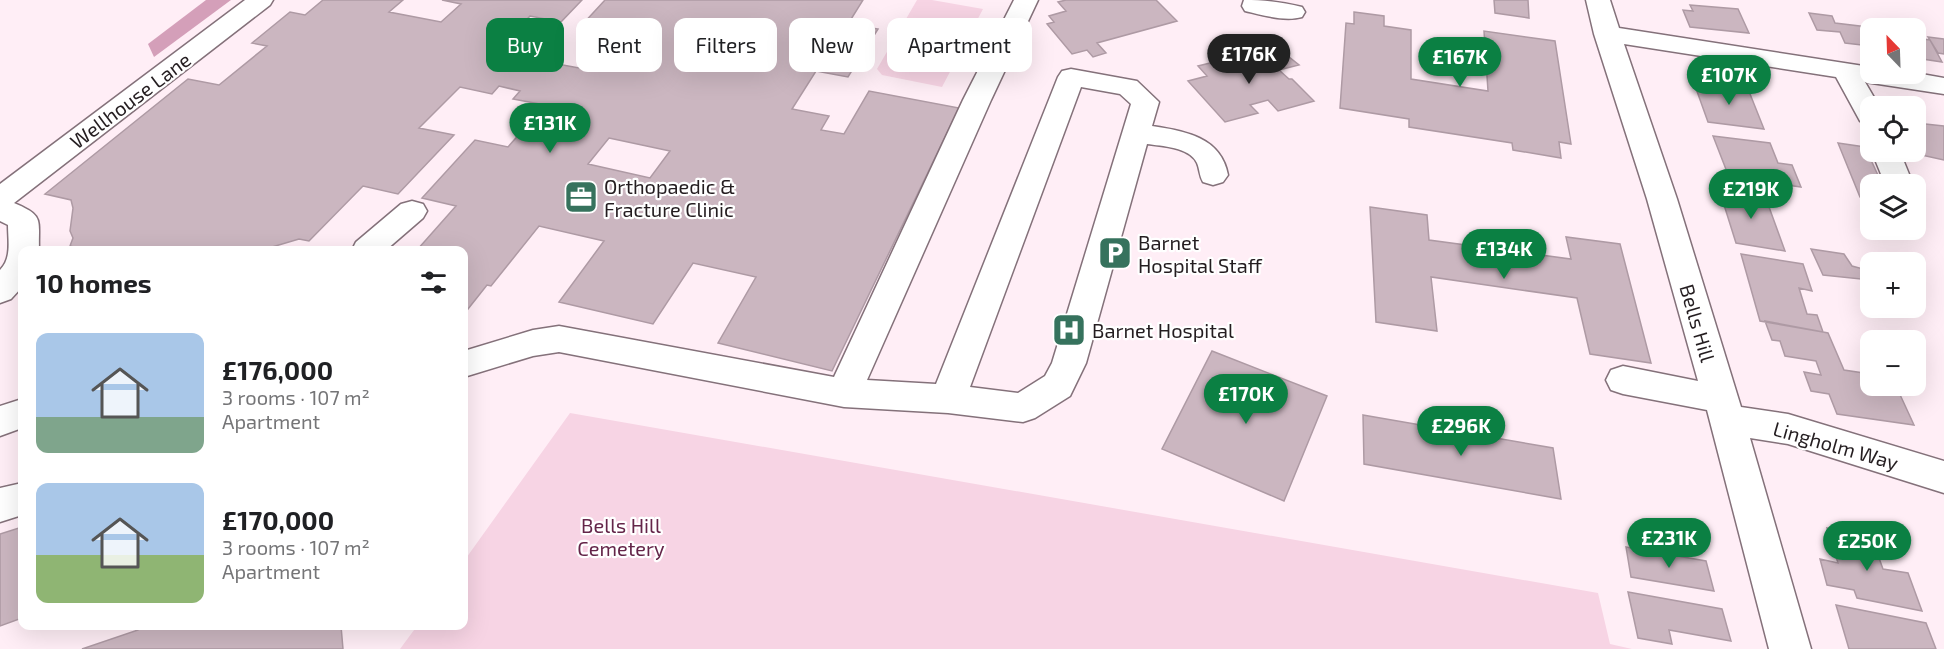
<!DOCTYPE html>
<meta charset="utf-8">
<style>
:root{--surface:#fff;--page:#f6f6f6;--text:#202124;--muted:#757577;--accent:#0b8043}
body{margin:0;font-family:"Exo 2",sans-serif;background:var(--page);color:var(--text);height:100vh;display:flex;flex-direction:column;font-size:22px;white-space:nowrap}
*{box-sizing:border-box;margin:0}
p{font-size:20px;color:var(--muted)}
.icon{flex:none;width:33px;height:33px;fill:none;stroke:currentColor;stroke-width:2;stroke-linecap:round;stroke-linejoin:round}
.map{position:relative;flex:1;overflow:hidden}
.panel{position:absolute;left:18px;top:246px;width:450px;height:384px;display:flex;flex-direction:column;background:var(--surface);border-radius:12px;box-shadow:0 6px 24px #0002}
.panel>*{flex:none}
.hud{position:absolute;left:486px;top:18px;width:570px;height:54px;display:flex;gap:12px}
.needle{width:39px;rotate:337deg}
.controls{position:absolute;left:1860px;top:18px;display:grid;gap:12px}
.controls a{display:grid;place-items:center;width:66px;height:66px;border-radius:12px;background:var(--surface);box-shadow:0 6px 24px #0002;font-size:30px}
.price{position:absolute;translate:-50% -51px;padding:0 14px;border-radius:21px;background:var(--accent);color:#fff;font-size:20px;line-height:39px;filter:drop-shadow(0 2px 3px #0008)}
.price::after{content:'';position:absolute;left:50%;top:36px;width:18px;height:14px;margin-left:-9px;background:inherit;clip-path:polygon(0 0,100% 0,50% 100%)}
.price.on{background:#222;color:#fff}
ul{padding:0;list-style:none}
li{display:flex;align-items:center;gap:18px;height:150px;padding:0 18px}
li span{display:grid;place-items:center;flex:none;width:168px;height:120px;border-radius:12px;color:#555}
li>.icon{margin-inline-start:auto}
span .icon{width:72px;height:72px;fill:#fffc;stroke-width:1}
li b{font-size:26px}
h2{display:flex;justify-content:space-between;align-items:center;height:72px;padding:0 18px;font-size:26px}
.chip{padding:0 21px;border-radius:12px;background:var(--surface);box-shadow:0 6px 24px #0002;font-size:21px;line-height:54px}
.chip.on{background:var(--accent);color:#fff}
.map>svg:first-child{display:block}
.green{fill:#f7d4e4}
.forest{fill:#d49fb9}
.building{fill:#cbb6c0;stroke:#ae9aa4;stroke-width:1.5;fill-rule:evenodd}
.lines{fill:none;stroke-linecap:round;stroke-linejoin:round}
.minor-casing{stroke:#84717a;stroke-width:3}
.minor{fill:#fff;fill-rule:evenodd}
.labels{text-anchor:middle;dominant-baseline:central;stroke-width:4.5;stroke-linejoin:round;paint-order:stroke}
.street-label{font-size:20px;fill:#241d20;stroke:#fff}
.poi-label{font-size:20px;fill:#241d20;stroke:#fff;text-anchor:start}
.park-label{font-size:20px;fill:#642549;stroke:#fff}
</style>
<div class="map">
<svg width="1944" height="649" viewBox="0 0 1944 649">
<rect width="100%" height="100%" fill="#ffeef6"/>
<path class="green" d="M917,0H932L983,9L942,87L882,75L877,69Z
M570,413L1598,593L1610,644L1632,649H400L417,626H464V561Z"/>
<path class="forest" d="M206,0H231L154,57L148,44Z"/>
<path class="building" d="M323,0H403L389,12L441,22L461,4L442,0H582L561,22L530,16L496,51L527,58L519,66L540,70L547,62L579,68L611,32L581,26L605,0H863L848,24L878,29L848,77L816,71L792,109L829,116L821,130L844,134L869,91L959,108L832,371L718,343L756,277L693,263L653,324L559,302L604,241L539,226L491,286L487,285L464,314V250H417L456,206L422,198L475,140L508,147L545,105L513,99L520,91L499,86L492,94L460,87L419,128L454,135L398,194L363,186L309,241L299,239L262,250H85L70,246L73,238L70,231L73,208L71,200L45,194L188,79L219,85L267,46L252,43L290,12L305,15ZM609,138L670,151L650,178L588,164Z
M1066,0H1156L1177,21L1097,43L1106,53L1093,57L1087,50L1072,54L1047,24L1054,22L1049,16L1066,11L1058,2Z
M1494,0H1528L1529,18L1495,13Z
M1690,5L1738,9L1749,33L1690,27L1683,10L1693,11Z
M1354,12L1384,16V26L1411,30V79L1488,91L1484,31L1555,41L1571,144L1559,142L1561,158L1513,150L1512,143L1409,127V119L1340,108L1346,23L1354,24Z
M1809,13L1832,16L1835,23L1868,27L1870,32V46L1845,43L1840,32L1817,30Z
M1928,37L1944,39V54L1938,53Z
M1916,38L1930,40L1942,62L1916,58Z
M1279,49L1299,65L1279,70L1289,79H1292L1314,101L1278,111L1268,100L1250,105L1258,113L1225,122L1188,81L1207,76L1198,66L1226,59L1230,62Z
M1694,83L1748,89L1764,129L1708,122Z
M1916,123L1944,126V160L1908,152H1916Z
M1713,136L1770,143L1778,163L1792,165L1801,187L1729,177Z
M1838,143L1865,147L1882,184H1870V198L1860,197Z
M1719,189L1765,196L1785,251L1736,243Z
M1370,207L1427,215L1429,240L1571,259L1566,237L1620,244L1651,363L1590,354L1577,298L1431,277L1437,331L1376,322Z
M1811,249L1844,254L1852,266L1867,270L1870,280L1823,275Z
M1741,254L1803,264L1812,291L1799,288L1807,314L1817,315L1823,332L1760,321Z
M1765,321L1828,333L1844,370L1870,374V386H1896L1914,425L1837,414L1829,394L1811,391L1804,372L1821,375L1816,361L1785,356L1780,341L1772,340Z
M1212,351L1327,396L1284,501L1162,449Z
M1363,415L1553,448L1561,499L1364,464Z
M22,527V618L0,626V534Z
M1827,528L1871,536L1883,569L1908,573L1922,611L1857,598L1854,590L1827,585L1820,559L1838,563Z
M1626,547L1706,561L1714,591L1631,577Z
M1628,592L1722,609L1731,641L1669,630L1672,644L1638,638Z
M1836,605L1926,623L1936,649H1849Z
M138,626H341L343,649H82L138,630Z"/>
<g class="lines">
<defs>
<path id="minor" d="M245,0H273L270,5L14,203C45,216 38,219 39,250H22V287L11,299L0,303V270C12,258 8,241 8,225L0,221V184Z
M1014,0H1038L991,100L867,380L936,384L1058,77L1062,71L1071,69L1137,81L1159,102L1152,126C1185,131 1221,137 1228,175L1223,182L1213,185L1203,182C1199,175 1200,170 1197,163C1190,147 1161,146 1147,144L1086,363L1070,396L1035,418L1023,422L948,413L844,407L559,352L533,356L464,377V351L533,330L559,326L834,377L963,100ZM1081,87L1120,94L1131,104L1052,363L1045,376L1018,393L970,387Z
M1244,0C1264,0 1282,2 1302,7L1305,12L1302,17C1285,22 1262,15 1245,11L1242,6Z
M1586,0H1610L1619,28L1870,67V74L1916,73L1944,78V94L1865,82L1879,106H1870V124L1860,121L1836,77L1624,44L1677,199L1741,407L1788,414L1944,461V493L1788,444L1750,438L1811,649H1769L1707,410L1623,394L1611,390L1606,380L1611,370L1623,366L1698,381L1647,199L1594,34Z
M1872,152H1900L1913,184H1885Z
M412,201L423,204L427,211L423,218L386,250H352L356,242L401,204Z
M22,399V428L0,436V406Z
M22,483V515L0,522V488Z"/>
</defs>
<use href="#minor" class="minor-casing"/>
<use href="#minor" class="minor"/>
</g>
<defs>
<symbol id="office-square" viewBox="-11 -11 22 22"><rect x="-9" y="-9" width="18" height="18" rx="4" fill="#36725d" stroke="#fff"/><path d="M-6-3h4V-5.5h4V-3h4V5H-6ZM-1-4.5V-3h2v-1.5ZM-6 0V1H6V0Z" fill="#fff"/></symbol>
<symbol id="parking-square" viewBox="-11 -11 22 22"><rect x="-9" y="-9" width="18" height="18" rx="4" fill="#36725d" stroke="#fff"/><path d="M-3.5-5.5H1a3.5 3.5 0 0 1 0 7H-1V5.5H-3.5ZM-1-3.4V-.6H.8a1.4 1.4 0 0 0 0-2.8Z" fill="#fff"/></symbol>
<symbol id="hospital-square" viewBox="-11 -11 22 22"><rect x="-9" y="-9" width="18" height="18" rx="4" fill="#36725d" stroke="#fff"/><path d="M-5-5h3v3.5h4V-5h3V5h-3V1.5h-4V5h-3Z" fill="#fff"/></symbol>
</defs>
<g fill-rule="evenodd">
<use href="#office-square" x="562" y="178" width="38" height="38"/>
<use href="#parking-square" x="1096" y="234" width="38" height="38"/>
<use href="#hospital-square" x="1050" y="311" width="38" height="38"/>
</g>
<g class="labels">
<g class="street-label">
<text transform="translate(130 100) rotate(-37)">Wellhouse Lane</text>
<text transform="translate(1698 323) rotate(74)">Bells Hill</text>
<text transform="translate(1836 445) rotate(16)">Lingholm Way</text>
</g>
<g class="poi-label">
<text x="604" y="186">Orthopaedic &amp;<tspan x="604" dy="23">Fracture Clinic</tspan></text>
<text x="1138" y="242">Barnet<tspan x="1138" dy="23">Hospital Staff</tspan></text>
<text x="1092" y="330">Barnet Hospital</text>
</g>
<g class="park-label">
<text x="621" y="525">Bells Hill<tspan x="621" dy="23">Cemetery</tspan></text>
</g>
</g>
</svg>
<div class="controls">
<a><svg class="needle" viewBox="-14 -14 28 28"><path d="M0-13l5 13h-10z" fill="#e53935"/><path d="M0 13l5-13h-10z" fill="#757577"/></svg></a>
<a><svg class="icon" aria-label="locate" viewBox="0 0 24 24"><circle cx="12" cy="12" r="6"/><path d="M12 2v4M12 18v4M2 12h4M18 12h4"/></svg></a>
<a><svg class="icon" aria-label="layers" viewBox="0 0 24 24"><path d="M12 4l9 5-9 5-9-5zM3 14l9 5 9-5"/></svg></a>
<a>+</a>
<a>−</a>
</div>
<b class="price on" style="left:1249px;top:85px">£176K</b>
<b class="price" style="left:1460px;top:88px">£167K</b>
<b class="price" style="left:1729px;top:106px">£107K</b>
<b class="price" style="left:550px;top:154px">£131K</b>
<b class="price" style="left:1751px;top:220px">£219K</b>
<b class="price" style="left:1504px;top:280px">£134K</b>
<b class="price" style="left:1246px;top:425px">£170K</b>
<b class="price" style="left:1461px;top:457px">£296K</b>
<b class="price" style="left:1669px;top:569px">£231K</b>
<b class="price" style="left:1867px;top:572px">£250K</b>
<div class="hud">
<a class="chip on">Buy</a>
<a class="chip">Rent</a>
<a class="chip">Filters</a>
<a class="chip">New</a>
<a class="chip">Apartment</a>
</div>
<section class="panel">
<h2>10 homes<svg class="icon" aria-label="filters" viewBox="0 0 24 24"><path d="M4 7h16M4 17h16"/><circle cx="9" cy="7" r="2"/><circle cx="15" cy="17" r="2"/></svg></h2>
<ul>
<li><span style="background:linear-gradient(#a9c7e8 70%,#7fa58c 0)"><svg class="icon" aria-label="home" viewBox="0 0 24 24"><path d="M3 11l9-7 9 7M6 9v11h12V9"/></svg></span><div><b>£176,000</b><p>3 rooms · 107 m²</p><p>Apartment</p></div></li>
<li><span style="background:linear-gradient(#a9c7e8 60%,#8fb573 0)"><svg class="icon" aria-label="home" viewBox="0 0 24 24"><path d="M3 11l9-7 9 7M6 9v11h12V9"/></svg></span><div><b>£170,000</b><p>3 rooms · 107 m²</p><p>Apartment</p></div></li>
</ul>
</section>
</div>
